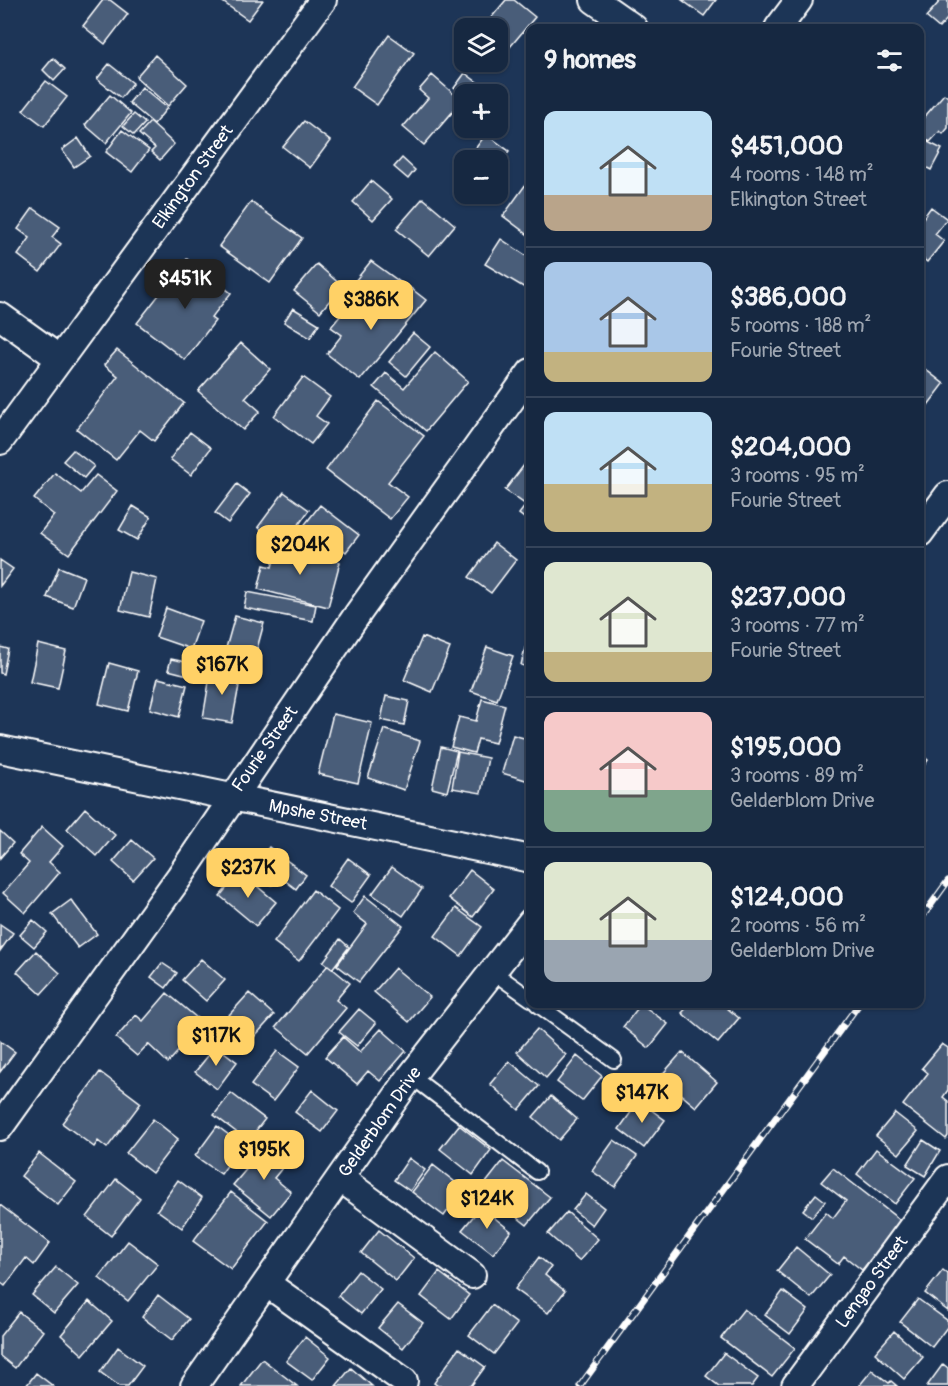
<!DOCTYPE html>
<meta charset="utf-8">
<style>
:root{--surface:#162841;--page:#23344c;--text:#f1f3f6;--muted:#9ea6b1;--line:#35445a;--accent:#ffd166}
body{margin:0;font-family:Pangolin,sans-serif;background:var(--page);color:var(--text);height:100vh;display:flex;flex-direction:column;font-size:22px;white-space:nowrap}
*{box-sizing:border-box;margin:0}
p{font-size:20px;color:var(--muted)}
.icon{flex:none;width:33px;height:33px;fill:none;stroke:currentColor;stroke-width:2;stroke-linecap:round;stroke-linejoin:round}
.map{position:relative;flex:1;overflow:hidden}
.sheet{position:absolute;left:526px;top:24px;width:398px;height:984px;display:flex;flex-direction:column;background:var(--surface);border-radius:12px;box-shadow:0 2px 4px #0004,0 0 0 2px var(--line)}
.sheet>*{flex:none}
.tools{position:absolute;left:454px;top:18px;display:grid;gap:12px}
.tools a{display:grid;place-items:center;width:54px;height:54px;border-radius:12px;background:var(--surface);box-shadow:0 2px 4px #0004,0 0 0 2px var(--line);font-size:30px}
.price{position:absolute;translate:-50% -51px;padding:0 14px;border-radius:12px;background:var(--accent);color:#111;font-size:20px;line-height:39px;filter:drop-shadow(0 2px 3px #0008)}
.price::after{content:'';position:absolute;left:50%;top:36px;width:18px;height:14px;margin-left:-9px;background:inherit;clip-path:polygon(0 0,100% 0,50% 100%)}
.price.active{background:#222;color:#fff}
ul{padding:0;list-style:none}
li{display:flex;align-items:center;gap:18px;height:150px;padding:0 18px}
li+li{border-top:2px solid var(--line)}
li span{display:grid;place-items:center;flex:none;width:168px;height:120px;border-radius:12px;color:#555}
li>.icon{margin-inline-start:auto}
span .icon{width:72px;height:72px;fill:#fffc;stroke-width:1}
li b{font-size:26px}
h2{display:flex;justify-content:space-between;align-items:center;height:72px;padding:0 18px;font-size:26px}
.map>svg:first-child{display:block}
.building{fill:#4a5d79;stroke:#fff;stroke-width:1.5}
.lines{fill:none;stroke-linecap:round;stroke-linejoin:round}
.service-casing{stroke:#fff;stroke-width:18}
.minor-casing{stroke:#fff;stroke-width:30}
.service{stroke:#1d3557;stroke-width:14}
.minor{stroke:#1d3557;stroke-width:26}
.rail-casing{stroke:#fff;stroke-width:7}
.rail{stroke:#1d3557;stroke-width:4.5;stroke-dasharray:14;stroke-linecap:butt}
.labels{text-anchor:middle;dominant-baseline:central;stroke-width:5;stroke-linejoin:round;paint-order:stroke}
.street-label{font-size:18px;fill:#fff;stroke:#1d3557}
</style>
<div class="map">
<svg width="948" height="1386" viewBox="0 0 948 1386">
<rect width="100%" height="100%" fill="#1d3557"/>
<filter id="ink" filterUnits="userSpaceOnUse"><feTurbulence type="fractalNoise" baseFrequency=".0167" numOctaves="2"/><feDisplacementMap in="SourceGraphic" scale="12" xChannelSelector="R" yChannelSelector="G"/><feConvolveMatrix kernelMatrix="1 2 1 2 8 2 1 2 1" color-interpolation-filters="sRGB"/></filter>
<g filter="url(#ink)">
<path class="building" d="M103,0H110L128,14L105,44L83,26Z
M220,0H263L248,20Z
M506,0H514L535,17L510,47L498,36V28H489L485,25Z
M682,0H716L704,16Z
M941,0H948V18L939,28L926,17Z
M389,35L414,53L377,105L352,87Z
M498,40L508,48L500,60L498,59Z
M155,55L187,84L168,106L136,77Z
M53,58L65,69L54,81L43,70Z
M109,64L133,83L121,98L97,79Z
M465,73L485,88L481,94L465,96L454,88Z
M432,75L462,101L424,145L403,127L428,98L419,90Z
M46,81L67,97L44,126L23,110Z
M142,87L167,108L154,124L129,103Z
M944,94L948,97V128L943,134L940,131L930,142L920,133V122Z
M110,95L131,113L106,143L85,125Z
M134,114L145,123L134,135L123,126Z
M304,121L330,141L310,168L283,147Z
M150,122L174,144L160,160L151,152L155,148L139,134Z
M122,130L149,150L132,172L106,152Z
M486,134L509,151L498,165V160H473L469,157Z
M78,138L90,156L74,167L62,150Z
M922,139L942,149L931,170L920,164V145Z
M402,158L415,170L408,179L394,167Z
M531,177V237L503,216Z
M371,181L392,199L373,220L353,202Z
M423,198L455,225L429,256L396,229Z
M251,202L302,238L270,283L219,246Z
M931,207L947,219L935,234L944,241L927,262L920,256V222Z
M33,208L60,227L52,237L61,244L40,272L18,255L30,238L18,229Z
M501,239L531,259V278L525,288L485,264Z
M187,259L231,293L211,318L215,321L185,360L137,323Z
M371,261L404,285L384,311L351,286Z
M317,264L342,286L320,312L294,291Z
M408,286L426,300L360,380L327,354L342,335L331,327L358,294L384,315Z
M293,308L319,324L310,338L284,322Z
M413,333L430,347L406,376L389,362Z
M241,343L270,369L245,398L260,411L243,430L198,391Z
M117,350L184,403L154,441L140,430L116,460L77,429L118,376L104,365Z
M435,352L468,381L426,431L374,387L386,373L404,388Z
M921,366L944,384L925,409L920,405Z
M303,377L330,397L316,416L327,424L311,444L274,416Z
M378,401L424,436L388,482L408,497L390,519L326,470Z
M190,432L211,448L191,475L170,459Z
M73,450L94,466L84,478L63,461Z
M531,456V523L519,514L526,505L505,490Z
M55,473L81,493L96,475L117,491L69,554L40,533L54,515L34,499Z
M237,484L250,494L228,523L215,513Z
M284,492L309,510L284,546L258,527Z
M320,505L359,535L346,552L328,538L317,554L295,537Z
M133,506L151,517L137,540L119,530Z
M494,543L516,560L491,593L469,577Z
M278,545L340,562L328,607L258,589L264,565L272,567Z
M0,560L13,569L0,586Z
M59,567L84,577L73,607L47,597Z
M129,572L157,579L149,617L120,610Z
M247,592L316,605L313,621L244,608Z
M166,608L201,621L191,649L156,637Z
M235,616L264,623L255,656L226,648Z
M422,637L450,648L432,692L404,680Z
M38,644L66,651L58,688L30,682Z
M0,647L8,649L3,674L0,673Z
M487,647L513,656L497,700L471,691Z
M525,648L531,650V668L521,665Z
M171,659L191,663L188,675L168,670Z
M109,663L138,671L128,711L99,704Z
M211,670L241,675L232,723L203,718Z
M158,678L187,685L179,717L150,709Z
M386,696L409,701L404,725L381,720Z
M482,699L505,705L495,743L478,739L474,753L451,747L459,717L476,721Z
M333,714L372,723L358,783L318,774Z
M384,729L420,741L404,790L368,778Z
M513,735L531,740L529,781L502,773Z
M441,747L457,751L447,792L432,788Z
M458,752L488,758L481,793L452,788Z
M920,753L928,760L920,771Z
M85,808L115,835L97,856L67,829Z
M42,827L63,846L49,862L60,872L25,913L3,893L29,863L19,854Z
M0,831L13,843L0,858Z
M132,840L153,858L133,880L113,862Z
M269,847L306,875L296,889L279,876L272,885L251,870Z
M348,858L371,875L351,903L328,886Z
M392,867L422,889L403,916L372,894Z
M470,870L494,889L473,917L449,898Z
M240,872L276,902L256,926L220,896Z
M313,890L338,910L299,961L274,942Z
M365,896L403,926L359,982L337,965L367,924L353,913Z
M71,900L97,934L78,948L52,914Z
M456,908L482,927L461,956L435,936Z
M33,920L47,932L34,947L20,935Z
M0,924L13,933L0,951Z
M340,939L349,947L332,969L323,962Z
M36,951L60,973L41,994L17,972Z
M201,959L225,980L206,1001L182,980Z
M162,963L177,973L166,988L151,977Z
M328,965L350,983L336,1000L346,1008L308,1053L276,1027Z
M395,968L430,997L409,1022L374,992Z
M167,993L203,1023L168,1063L148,1044L137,1056L116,1038L136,1015L143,1021Z
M249,993L274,1015L254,1037L229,1015Z
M641,1004L668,1024L649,1048L623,1027Z
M690,1004H722L739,1018L718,1043L682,1013Z
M359,1009L376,1023L357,1046L339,1032Z
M381,1029L406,1051L380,1081L368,1071L357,1084L325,1057L343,1037L360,1052Z
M537,1029L566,1055L546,1078L517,1052Z
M0,1041L15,1052L0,1072Z
M942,1044L948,1048V1090L943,1097L948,1101V1136L946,1139L903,1105L928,1073L922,1068Z
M216,1046L237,1062L217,1089L195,1072Z
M277,1051L299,1067L273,1101L251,1085Z
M682,1052L717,1082L696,1107L660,1077Z
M577,1056L602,1076L582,1101L557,1082Z
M509,1061L539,1086L519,1110L490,1084Z
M100,1072L141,1103L107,1148L98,1141L94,1147L62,1123Z
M312,1090L338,1111L322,1132L295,1112Z
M231,1093L265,1119L248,1141L214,1115Z
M551,1096L577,1119L559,1140L533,1117Z
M639,1101L665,1120L644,1148L619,1129Z
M895,1113L918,1131L899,1154L876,1136Z
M153,1119L178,1139L152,1173L126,1153Z
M459,1125L491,1150L473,1175L440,1149Z
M217,1126L242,1145L221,1174L195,1156Z
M614,1140L637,1156L615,1187L592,1171Z
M923,1140L940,1151L925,1176L907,1165Z
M267,1145L287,1162L274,1178L291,1192L271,1216L233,1185Z
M876,1149L915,1178L895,1204L857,1174Z
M39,1153L76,1182L58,1205L21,1176Z
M409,1158L425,1170L410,1191L394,1180Z
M503,1161L550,1197L527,1225L481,1189Z
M433,1165L464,1189L444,1216L412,1192Z
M833,1168L901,1221L862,1270L844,1256L838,1264L805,1239L826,1212L833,1218L846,1201L821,1182Z
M116,1179L140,1198L111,1236L87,1217Z
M178,1180L202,1198L182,1228L157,1210Z
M231,1192L268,1221L231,1269L193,1241Z
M586,1194L604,1208L592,1225L573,1210Z
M816,1194L825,1201L812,1217L803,1210Z
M0,1205L50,1243L34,1265L26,1258L5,1286L0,1282Z
M481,1207L511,1231L493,1254L462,1230Z
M567,1212L598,1239L579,1261L548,1234Z
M379,1230L414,1258L396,1281L361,1253Z
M128,1241L158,1264L128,1301L99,1278Z
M796,1247L830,1275L811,1298L777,1271Z
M539,1257L551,1267L545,1275L565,1291L548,1313L515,1289Z
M56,1267L78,1285L54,1313L32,1295Z
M943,1270L948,1274V1311L925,1293Z
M358,1271L381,1289L361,1314L338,1296Z
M439,1272L469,1295L451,1319L421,1296Z
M783,1291L808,1310L790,1334L765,1315Z
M158,1295L189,1319L172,1340L142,1317Z
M918,1299L948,1321V1326L932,1347L900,1322Z
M89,1301L112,1321L83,1355L61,1335Z
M398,1304L423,1323L403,1348L378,1328Z
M492,1305L517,1324L494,1354L469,1335Z
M744,1309L795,1348L772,1377L721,1338Z
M19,1312L43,1331L15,1368L0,1356V1336Z
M894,1331L923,1357L904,1379L875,1353Z
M305,1337L330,1357L312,1380L286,1361Z
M118,1347L143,1366L128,1386H119L100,1372Z
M459,1348L485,1367L471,1386H438L434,1383Z
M724,1353L758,1378L752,1386H719L706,1376Z
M262,1359L297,1386H241Z
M943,1364L948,1368V1386H927Z
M351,1368L372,1386H336Z
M872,1370L889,1383L891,1381L897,1386H859Z
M36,1373L53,1386H26Z"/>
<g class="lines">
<defs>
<path id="service" d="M493,972L531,999
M537,1004L614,1060
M411,1076L537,1172"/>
<path id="minor" d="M594,0L634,28
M778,28L799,0
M0,316L60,359
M0,441L323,0
M920,533L948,495
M0,749L531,859
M0,1127L180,876L359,612L531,372
M340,1178L472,1275
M266,1283L404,1381
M194,1386L411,1076L531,922
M795,1386L948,1178"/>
</defs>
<use href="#service" class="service-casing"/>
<use href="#minor" class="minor-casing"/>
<use href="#service" class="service"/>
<use href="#minor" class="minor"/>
<defs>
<path id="rail" d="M920,920L948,881
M580,1386L859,1004"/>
</defs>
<use href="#rail" class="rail-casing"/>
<use href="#rail" class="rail"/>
</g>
</g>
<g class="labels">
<g class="street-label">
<text transform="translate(193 177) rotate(-54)">Elkington Street</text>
<text transform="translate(265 749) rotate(-55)">Fourie Street</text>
<text transform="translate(318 815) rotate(11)">Mpshe Street</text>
<text transform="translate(380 1122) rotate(-55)">Gelderblom Drive</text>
<text transform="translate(872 1282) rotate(-54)">Lengao Street</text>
</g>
</g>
</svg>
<div class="tools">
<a><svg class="icon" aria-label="layers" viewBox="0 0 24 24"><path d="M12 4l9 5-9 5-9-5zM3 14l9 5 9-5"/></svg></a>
<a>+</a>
<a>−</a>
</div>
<b class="price active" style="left:185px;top:310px">$451K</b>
<b class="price" style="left:371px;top:331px">$386K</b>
<b class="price" style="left:300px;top:576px">$204K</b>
<b class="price" style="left:222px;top:696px">$167K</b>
<b class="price" style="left:248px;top:899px">$237K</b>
<b class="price" style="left:216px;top:1067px">$117K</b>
<b class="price" style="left:642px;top:1124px">$147K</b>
<b class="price" style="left:264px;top:1181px">$195K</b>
<b class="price" style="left:487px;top:1230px">$124K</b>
<section class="sheet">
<h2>9 homes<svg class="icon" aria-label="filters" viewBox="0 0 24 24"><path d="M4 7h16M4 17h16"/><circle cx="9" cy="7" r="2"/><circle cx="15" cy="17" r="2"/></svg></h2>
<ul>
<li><span style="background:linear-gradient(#bfe0f5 70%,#b9a48a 0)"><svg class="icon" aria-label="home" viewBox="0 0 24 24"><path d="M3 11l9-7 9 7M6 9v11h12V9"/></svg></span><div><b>$451,000</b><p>4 rooms · 148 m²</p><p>Elkington Street</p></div></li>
<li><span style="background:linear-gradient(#a9c7e8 75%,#c2b280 0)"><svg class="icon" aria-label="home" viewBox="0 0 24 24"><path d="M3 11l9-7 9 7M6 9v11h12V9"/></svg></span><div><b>$386,000</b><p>5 rooms · 188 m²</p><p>Fourie Street</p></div></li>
<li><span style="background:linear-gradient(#bfe0f5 60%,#c2b280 0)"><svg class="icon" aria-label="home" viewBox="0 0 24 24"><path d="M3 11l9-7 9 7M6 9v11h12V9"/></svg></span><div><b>$204,000</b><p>3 rooms · 95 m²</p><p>Fourie Street</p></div></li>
<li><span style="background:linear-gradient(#dfe7d0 75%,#c2b280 0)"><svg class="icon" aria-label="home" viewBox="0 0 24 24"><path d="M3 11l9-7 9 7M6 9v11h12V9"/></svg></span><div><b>$237,000</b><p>3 rooms · 77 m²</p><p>Fourie Street</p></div></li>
<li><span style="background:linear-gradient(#f6c9c9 65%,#7fa58c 0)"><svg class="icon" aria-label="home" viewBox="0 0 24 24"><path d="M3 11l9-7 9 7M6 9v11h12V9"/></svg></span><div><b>$195,000</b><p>3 rooms · 89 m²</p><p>Gelderblom Drive</p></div></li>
<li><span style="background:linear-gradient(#dfe7d0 65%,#9aa5b1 0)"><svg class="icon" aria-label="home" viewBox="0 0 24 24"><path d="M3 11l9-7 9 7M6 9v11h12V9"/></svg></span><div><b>$124,000</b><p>2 rooms · 56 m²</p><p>Gelderblom Drive</p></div></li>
</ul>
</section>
</div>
